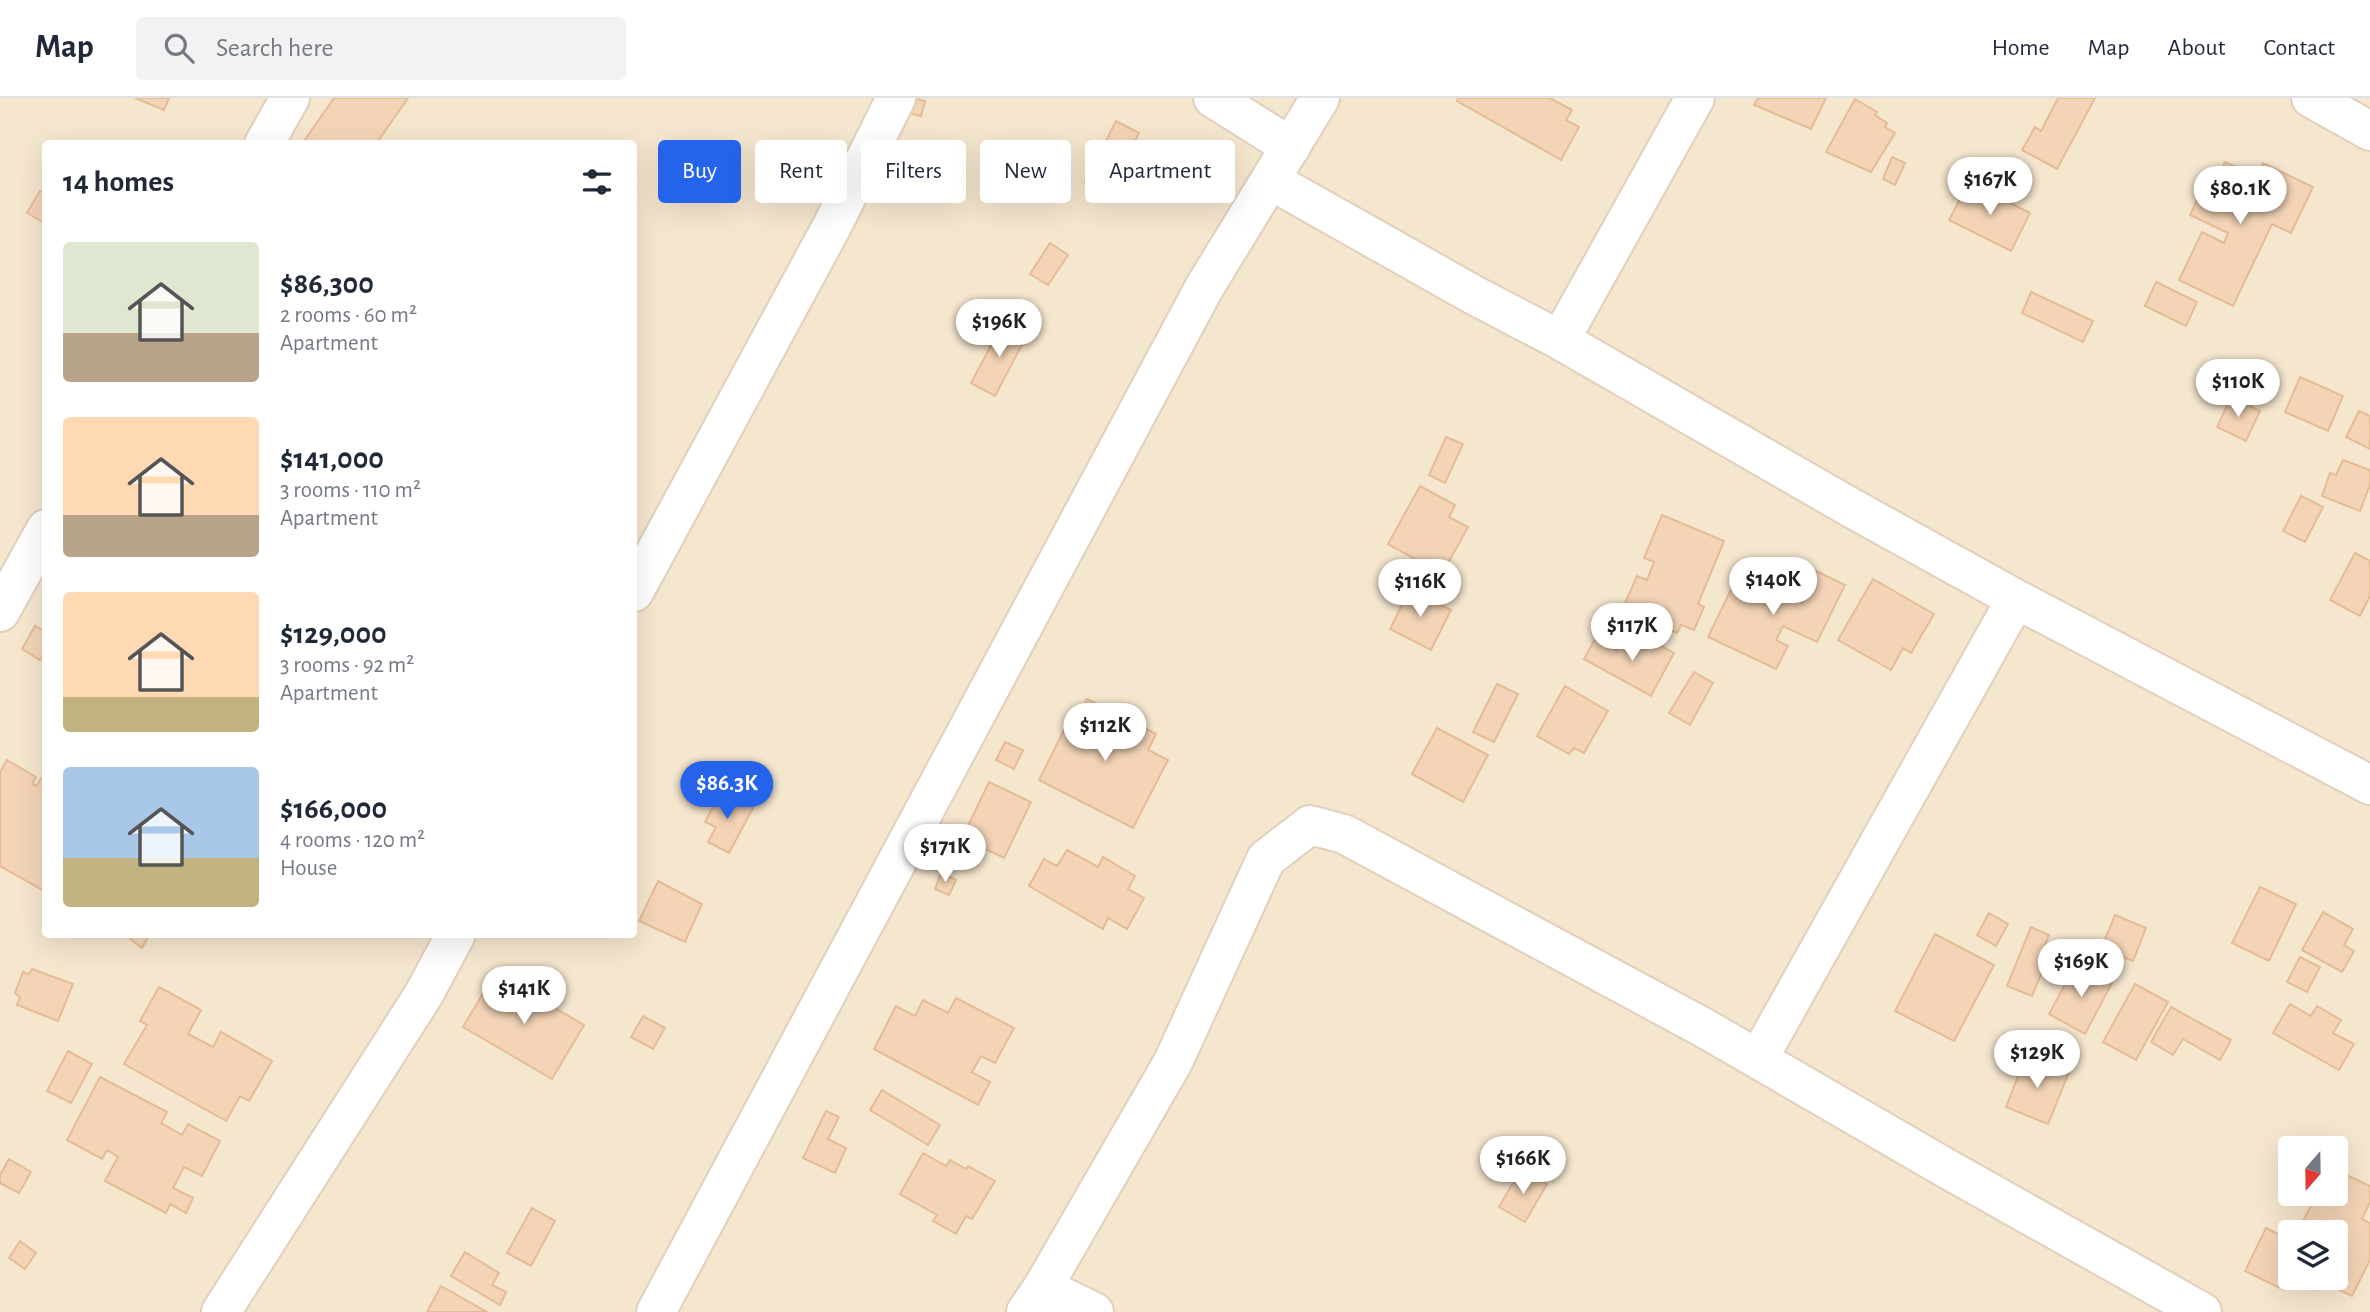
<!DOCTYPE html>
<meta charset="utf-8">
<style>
:root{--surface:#fff;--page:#f2f2f3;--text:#1f2937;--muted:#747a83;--line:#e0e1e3;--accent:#2563eb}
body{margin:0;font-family:"Alegreya Sans",sans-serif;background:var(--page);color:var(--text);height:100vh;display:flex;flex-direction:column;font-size:26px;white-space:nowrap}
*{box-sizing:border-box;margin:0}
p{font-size:23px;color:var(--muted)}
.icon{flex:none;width:38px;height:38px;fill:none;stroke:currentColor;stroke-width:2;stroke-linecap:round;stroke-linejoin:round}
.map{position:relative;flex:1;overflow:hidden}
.details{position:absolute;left:42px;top:42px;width:595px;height:798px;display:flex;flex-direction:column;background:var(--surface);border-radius:7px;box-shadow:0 7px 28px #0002}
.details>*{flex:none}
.top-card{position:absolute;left:658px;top:42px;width:665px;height:63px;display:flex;gap:14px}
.needle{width:46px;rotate:200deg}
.fabs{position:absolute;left:2278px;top:1038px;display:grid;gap:14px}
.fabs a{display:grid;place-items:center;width:70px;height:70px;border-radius:7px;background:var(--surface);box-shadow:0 7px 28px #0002;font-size:35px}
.price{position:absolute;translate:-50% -60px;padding:0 16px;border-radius:24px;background:#fff;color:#222;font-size:23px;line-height:46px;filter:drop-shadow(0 2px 4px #0008)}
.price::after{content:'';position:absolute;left:50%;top:42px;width:21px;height:16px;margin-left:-10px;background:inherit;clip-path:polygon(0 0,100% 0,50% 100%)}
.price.current{background:var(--accent);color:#fff}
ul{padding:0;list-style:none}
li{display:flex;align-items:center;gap:21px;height:175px;padding:0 21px}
li span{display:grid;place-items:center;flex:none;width:196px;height:140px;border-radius:7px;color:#555}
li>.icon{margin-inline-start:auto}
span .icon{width:84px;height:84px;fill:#fffc;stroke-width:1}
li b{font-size:30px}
h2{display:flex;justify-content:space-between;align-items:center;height:84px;padding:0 21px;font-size:30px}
.tag{padding:0 24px;border-radius:7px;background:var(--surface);box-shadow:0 7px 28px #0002;font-size:24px;line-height:63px}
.tag.current{background:var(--accent);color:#fff}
header{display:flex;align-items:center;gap:42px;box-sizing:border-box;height:98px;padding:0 35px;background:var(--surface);border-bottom:2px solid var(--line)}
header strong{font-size:33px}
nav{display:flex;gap:38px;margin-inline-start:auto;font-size:24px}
.search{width:490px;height:63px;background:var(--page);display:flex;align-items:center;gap:18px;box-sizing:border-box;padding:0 24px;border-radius:7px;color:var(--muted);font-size:26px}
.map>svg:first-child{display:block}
.residential{fill:#f5e6ce;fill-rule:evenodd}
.building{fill:#f3d4b6;stroke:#e6bc96;stroke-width:2}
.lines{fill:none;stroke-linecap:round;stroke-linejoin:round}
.minor-casing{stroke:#e1d0bc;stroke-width:42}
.minor{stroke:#fff;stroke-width:38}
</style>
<header>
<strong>Map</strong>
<div class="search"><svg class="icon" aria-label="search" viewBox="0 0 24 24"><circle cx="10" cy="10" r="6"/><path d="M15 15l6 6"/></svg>Search here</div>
<nav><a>Home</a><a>Map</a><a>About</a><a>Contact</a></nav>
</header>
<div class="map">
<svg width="2370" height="1214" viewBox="0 0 2370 1214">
<rect width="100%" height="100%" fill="#fdf4e0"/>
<path class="residential" d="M0,0H2370V1214H0ZM46,46H634V836H46ZM2291,1050H2336V1096H2291ZM2291,1134H2336V1180H2291Z"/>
<path class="building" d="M135,0H169L164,12Z
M334,0H408L376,46H302Z
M912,0L925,3L921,18L908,15Z
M1458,0H1550L1572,12L1566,22L1579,29L1561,62L1457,3Z
M1758,0H1826L1811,31L1754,7Z
M2058,0H2095L2057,71L2022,52L2035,29L2041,33Z
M1855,1L1877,14L1875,17L1887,25L1885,29L1895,35L1871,74L1826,54Z
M1116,23L1139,35L1108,95L1085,84Z
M1892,59L1905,65L1895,87L1883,81Z
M2225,64L2257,79L2263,65L2313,89L2291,135L2272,126L2233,208L2179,182L2202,134L2224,145L2228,135L2190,117L2205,85L2213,89Z
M1969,84L2030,115L2011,153L1949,122Z
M40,93L46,96V126L27,115Z
M1050,145L1068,157L1048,187L1030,176Z
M2156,184L2197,204L2186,228L2145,208Z
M2031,194L2093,223L2083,244L2022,215Z
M1003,225L1027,237L995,298L971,285Z
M2300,279L2343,298L2328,333L2285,314Z
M2231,299L2260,313L2246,343L2217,329Z
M2359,313L2370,318V351L2346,339Z
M1446,339L1463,346L1445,385L1429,377Z
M2343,362L2370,372V387L2360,413L2322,398L2330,375L2336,377Z
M1420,388L1455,407L1449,419L1468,429L1442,476L1388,446Z
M2301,398L2323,409L2305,444L2283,433Z
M1662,417L1724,443L1698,506L1704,509L1694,532L1681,527L1677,535L1622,512L1637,478L1647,482L1654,464L1644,460Z
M2355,455L2370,463V498L2360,518L2330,502Z
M1816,473L1845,487L1817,544L1783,528L1776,542L1788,548L1776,571L1708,539L1739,475L1802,505Z
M1873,481L1934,516L1911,555L1903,550L1891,572L1838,542Z
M1410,491L1451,512L1431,552L1390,531Z
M35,528L46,534V552L40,562L22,551Z
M1595,541L1617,553L1623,541L1645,552L1650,542L1674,555L1651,598L1584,561Z
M1694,574L1713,585L1690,627L1669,615Z
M1497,586L1518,596L1494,644L1473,634Z
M1565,588L1608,613L1584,655L1574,650L1569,656L1537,638Z
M1087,601L1156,636L1148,652L1168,662L1133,730L1039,682L1072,616L1078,619Z
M1437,630L1488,657L1463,704L1412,676Z
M1005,644L1023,652L1014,671L996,662Z
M7,662L36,679L32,686L37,688L41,680L46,682V794L0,768V674Z
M989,684L1031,704L1004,760L962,740Z
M721,693L753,710L729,755L708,744L716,729L705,724Z
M1067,752L1098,769L1103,759L1135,778L1128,791L1144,800L1127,831L1108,820L1103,831L1029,788L1044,761L1057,768Z
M941,775L956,782L949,797L935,791Z
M658,783L702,806L685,844L639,823Z
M2260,789L2296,806L2269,863L2232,845Z
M2323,814L2353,831L2344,847L2354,853L2342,874L2302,852Z
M1989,815L2008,826L1996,848L1977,837Z
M2115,817L2146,830L2133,863L2101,851Z
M2031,829L2049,837L2045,847L2052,850L2032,898L2007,888Z
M124,836H150L142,850Z
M1935,836L1994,867L1954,943L1895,913Z
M2300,859L2320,869L2307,894L2287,884Z
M2076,866L2112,885L2085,936L2049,916Z
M32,871L73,886L58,923L17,907L20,899L15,895L23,874L29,876Z
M495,875L584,927L552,981L463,929Z
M2135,886L2168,904L2136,962L2103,944Z
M159,889L201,912L188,936L213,949L221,934L272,963L249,1003L240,998L226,1023L124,966L147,927L140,923Z
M956,900L1014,930L995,965L981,958L972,974L990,984L978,1007L874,951L896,908L915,918L923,902L948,915Z
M2290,906L2311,918L2317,908L2341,922L2333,935L2354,946L2339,972L2273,935Z
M2171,909L2231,942L2220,962L2183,941L2173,957L2151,944Z
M643,918L665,930L653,951L631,939Z
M68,953L92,966L71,1005L47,993Z
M2026,958L2069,974L2048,1026L2006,1009Z
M100,979L167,1014L161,1025L182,1037L188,1026L220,1043L202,1078L184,1069L173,1090L193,1100L186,1115L170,1106L166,1115L105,1083L118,1059L107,1052L102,1061L67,1042Z
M882,992L940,1027L928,1047L870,1012Z
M826,1013L839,1019L828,1041L846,1050L835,1075L803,1060Z
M923,1055L946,1068L950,1062L966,1071L968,1068L995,1083L972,1121L966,1118L956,1136L933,1123L937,1117L900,1096Z
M9,1061L31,1074L19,1095L0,1085V1077Z
M1521,1071L1547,1086L1525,1124L1499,1109Z
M2336,1072L2370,1088V1104L2362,1121L2370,1125V1162L2352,1198L2315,1180H2336V1134H2297L2292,1132L2297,1123L2302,1125L2317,1096H2336Z
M532,1110L555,1123L531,1168L507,1155Z
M2266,1130L2291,1143V1178L2284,1192L2245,1173Z
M20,1143L36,1155L25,1171L9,1160Z
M465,1154L499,1175L492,1187L506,1194L500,1207L451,1178Z
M441,1188L487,1214H427Z"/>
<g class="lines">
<defs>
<path id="minor" d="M1213,0L1291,49
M2311,0L2370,33
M264,46L290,0
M1270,82L1472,196L1560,242L1848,408L2016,501L2370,687
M1560,242L1695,0
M634,494L832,128L896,0
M0,514L46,431
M1758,961L2016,501
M1043,1189L1094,1214
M221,1214L424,896L456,836
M656,1214L1204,190L1320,0
M1026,1214L1043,1189L1173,964L1266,761L1310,727L1344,736L1706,931L1944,1069L2202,1214"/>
</defs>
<use href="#minor" class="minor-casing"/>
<use href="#minor" class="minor"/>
</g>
</svg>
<div class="fabs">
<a><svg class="needle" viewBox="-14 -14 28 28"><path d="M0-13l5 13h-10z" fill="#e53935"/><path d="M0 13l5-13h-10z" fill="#747a83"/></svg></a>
<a><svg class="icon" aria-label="layers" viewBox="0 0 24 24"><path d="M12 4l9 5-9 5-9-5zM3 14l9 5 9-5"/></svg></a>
</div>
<b class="price" style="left:1990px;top:119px">$167K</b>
<b class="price" style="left:2240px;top:128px">$80.1K</b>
<b class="price" style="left:999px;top:261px">$196K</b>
<b class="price" style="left:2238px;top:321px">$110K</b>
<b class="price" style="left:1773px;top:519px">$140K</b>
<b class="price" style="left:1420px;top:521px">$116K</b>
<b class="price" style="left:1632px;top:565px">$117K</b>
<b class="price" style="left:1105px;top:665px">$112K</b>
<b class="price current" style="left:727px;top:723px">$86.3K</b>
<b class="price" style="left:945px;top:786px">$171K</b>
<b class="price" style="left:2081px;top:901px">$169K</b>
<b class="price" style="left:524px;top:928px">$141K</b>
<b class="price" style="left:2037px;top:992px">$129K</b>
<b class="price" style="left:1523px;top:1098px">$166K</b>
<div class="top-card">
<a class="tag current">Buy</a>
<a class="tag">Rent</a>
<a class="tag">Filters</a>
<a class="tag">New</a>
<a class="tag">Apartment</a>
</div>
<section class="details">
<h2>14 homes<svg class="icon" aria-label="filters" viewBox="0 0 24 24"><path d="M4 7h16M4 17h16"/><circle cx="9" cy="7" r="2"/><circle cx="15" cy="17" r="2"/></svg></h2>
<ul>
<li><span style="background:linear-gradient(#dfe7d0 65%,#b9a48a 0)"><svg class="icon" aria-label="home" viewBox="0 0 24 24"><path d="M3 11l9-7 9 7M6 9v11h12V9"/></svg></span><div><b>$86,300</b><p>2 rooms · 60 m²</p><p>Apartment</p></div></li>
<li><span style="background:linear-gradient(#ffd9b3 70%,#b9a48a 0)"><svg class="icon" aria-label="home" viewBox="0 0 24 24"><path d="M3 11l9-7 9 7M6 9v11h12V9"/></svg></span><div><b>$141,000</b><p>3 rooms · 110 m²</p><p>Apartment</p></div></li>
<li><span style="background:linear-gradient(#ffd9b3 75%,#c2b280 0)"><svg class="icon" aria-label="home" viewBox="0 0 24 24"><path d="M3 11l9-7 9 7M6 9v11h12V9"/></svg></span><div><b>$129,000</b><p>3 rooms · 92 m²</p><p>Apartment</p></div></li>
<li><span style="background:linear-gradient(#a9c7e8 65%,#c2b280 0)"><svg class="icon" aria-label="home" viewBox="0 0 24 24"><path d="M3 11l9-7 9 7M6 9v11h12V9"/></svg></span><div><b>$166,000</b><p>4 rooms · 120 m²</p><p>House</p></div></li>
</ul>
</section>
</div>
